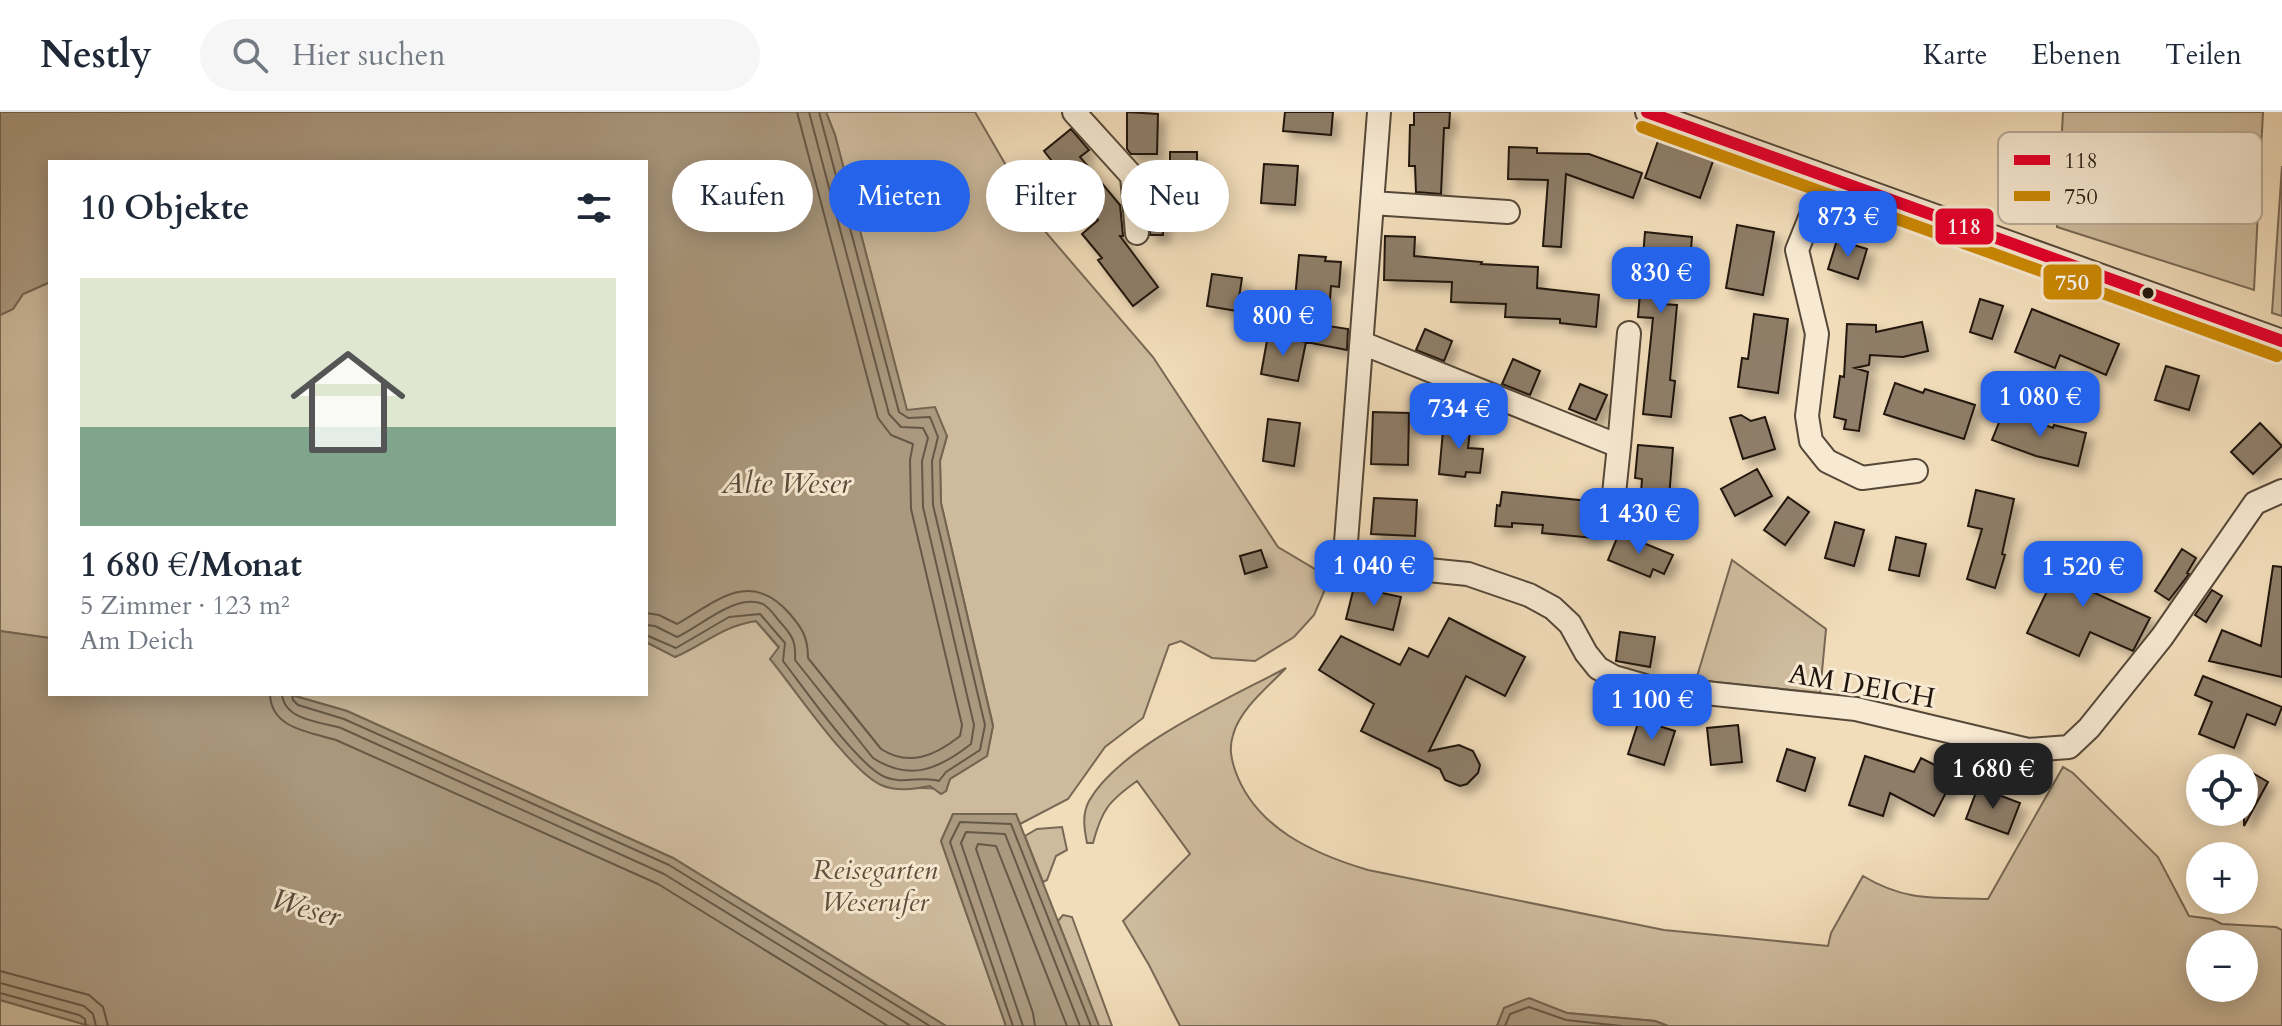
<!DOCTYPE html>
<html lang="de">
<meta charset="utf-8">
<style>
:root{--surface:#fff;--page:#f6f6f7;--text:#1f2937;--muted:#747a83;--line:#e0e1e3;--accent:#2563eb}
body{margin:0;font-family:Cardo,serif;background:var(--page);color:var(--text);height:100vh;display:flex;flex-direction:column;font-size:30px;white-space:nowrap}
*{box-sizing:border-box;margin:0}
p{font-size:26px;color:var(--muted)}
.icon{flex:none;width:44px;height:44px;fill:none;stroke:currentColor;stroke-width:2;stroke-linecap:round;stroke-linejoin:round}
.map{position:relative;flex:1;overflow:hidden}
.sheet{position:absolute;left:48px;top:48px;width:600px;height:536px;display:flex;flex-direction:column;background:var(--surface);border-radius:0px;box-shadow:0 4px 20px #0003}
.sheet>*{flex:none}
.guide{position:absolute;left:672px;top:48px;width:760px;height:72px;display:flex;gap:16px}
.buttons{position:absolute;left:2186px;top:642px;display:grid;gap:16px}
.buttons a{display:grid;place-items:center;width:72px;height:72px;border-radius:50%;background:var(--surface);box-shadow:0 4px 20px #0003;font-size:40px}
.price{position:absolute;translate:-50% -68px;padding:0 18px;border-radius:16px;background:var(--accent);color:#fff;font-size:26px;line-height:52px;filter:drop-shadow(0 2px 4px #0008)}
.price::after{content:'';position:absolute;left:50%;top:48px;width:24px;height:18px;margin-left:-12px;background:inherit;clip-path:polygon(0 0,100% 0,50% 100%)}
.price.active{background:#222;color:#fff}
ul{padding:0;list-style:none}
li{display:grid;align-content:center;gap:16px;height:424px;padding:0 32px}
li span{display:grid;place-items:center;height:248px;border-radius:0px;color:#555}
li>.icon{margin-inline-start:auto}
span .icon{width:144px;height:144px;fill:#fffc;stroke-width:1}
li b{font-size:34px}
h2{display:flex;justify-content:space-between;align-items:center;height:96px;padding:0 32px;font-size:34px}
.tag{padding:0 28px;border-radius:36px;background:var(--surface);box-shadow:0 4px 20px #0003;font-size:28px;line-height:72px}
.tag.active{background:var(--accent);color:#fff}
header{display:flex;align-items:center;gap:48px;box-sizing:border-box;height:112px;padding:0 40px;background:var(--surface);border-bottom:2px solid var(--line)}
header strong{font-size:38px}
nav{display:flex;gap:44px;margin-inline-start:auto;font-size:28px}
.search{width:560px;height:72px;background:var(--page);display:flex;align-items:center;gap:20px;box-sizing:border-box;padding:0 28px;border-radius:44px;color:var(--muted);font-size:30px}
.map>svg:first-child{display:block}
.green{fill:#cebb9d;stroke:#786855;stroke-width:2;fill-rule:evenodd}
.water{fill:#ab997f;stroke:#746551;stroke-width:2}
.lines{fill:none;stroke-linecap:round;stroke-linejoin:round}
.shore{stroke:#665846;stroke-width:2}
.building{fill:#8e7d67;stroke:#21160d;stroke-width:2;filter:url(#shadow)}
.minor-casing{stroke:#554838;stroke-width:26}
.minor{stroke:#f7e9d2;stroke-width:22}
.bus-1-casing{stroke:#f7e9d2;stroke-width:18}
.bus-2-casing{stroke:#f7e9d2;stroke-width:18}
.bus-1{stroke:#e4002b;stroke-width:12}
.bus-2{stroke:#cc8903;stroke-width:12}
.bus-dot{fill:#21160d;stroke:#f7e9d2;stroke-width:3}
.labels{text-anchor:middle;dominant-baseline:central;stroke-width:6;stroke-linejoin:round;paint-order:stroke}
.street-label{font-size:28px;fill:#21160d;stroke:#f7e9d2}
.park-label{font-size:28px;font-style:italic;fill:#5e503f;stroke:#f7e9d2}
.water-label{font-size:30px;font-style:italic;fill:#584a3b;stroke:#f7e9d2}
.key{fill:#f7e9d2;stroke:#b7aa97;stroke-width:2}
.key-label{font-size:22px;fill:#21160d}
.line-badge{stroke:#f7e9d2;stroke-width:3}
.badge-label{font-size:22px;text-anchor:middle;font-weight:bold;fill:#fff}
</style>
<header>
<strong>Nestly</strong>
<div class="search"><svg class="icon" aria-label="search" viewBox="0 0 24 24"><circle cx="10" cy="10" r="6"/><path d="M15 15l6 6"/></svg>Hier suchen</div>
<nav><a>Karte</a><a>Ebenen</a><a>Teilen</a></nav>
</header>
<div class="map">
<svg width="2282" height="914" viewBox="0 0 2282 914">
<defs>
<filter id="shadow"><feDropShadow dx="7" dy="7" stdDeviation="4" flood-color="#0004"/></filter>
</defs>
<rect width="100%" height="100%" fill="#f2ddba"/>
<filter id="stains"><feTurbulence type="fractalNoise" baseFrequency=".0025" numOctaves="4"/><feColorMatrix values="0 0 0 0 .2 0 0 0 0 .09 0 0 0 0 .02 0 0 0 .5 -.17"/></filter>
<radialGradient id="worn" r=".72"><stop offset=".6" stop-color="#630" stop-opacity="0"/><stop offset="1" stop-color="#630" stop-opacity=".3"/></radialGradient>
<path class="green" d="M826,0H975L1043,117L1153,245L1278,435L1330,466L1314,503L1294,525L1255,549L1212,546L1181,529L1169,533L1143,606L1105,635L1068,687L1020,712L1016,702H953L941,729L1006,914H946L673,746L347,599L288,582H646V530L675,545C706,532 721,514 756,509L779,536L771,547C794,576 854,665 886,674C908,680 925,672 946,679L950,667L987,644L993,613L941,391L940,349L947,324L907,299L835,23Z
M2063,0H2263L2254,178L2057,115Z
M2282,54V204L2272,201Z
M50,170V526L0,519V203L13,197L23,182Z
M1732,448L1826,517L1820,581L1696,568Z
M1286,556C1268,575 1240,597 1233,623C1229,636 1231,646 1235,658C1255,716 1314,742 1368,758L1664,818L1828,834L1831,821L1863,764C1908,791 1938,785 1988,787L2063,655L2073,661L2158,745L2189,804L2212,807L2222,812L2276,815L2282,818V914H1668L1655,909L1567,901L1529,887L1504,896L1497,914H1180L1149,853L1123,809L1190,742L1137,669C1109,689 1102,697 1093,731H1087C1084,716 1082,702 1089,689C1120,634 1230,586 1286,556ZM2200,832H2244V876H2200Z
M1062,715L1067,738L1056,744L1047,768L1043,770L1025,724L1037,717Z
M1063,803L1072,805L1112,914H1099L1058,809Z
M0,888L90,914H0Z"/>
<path class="water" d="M0,0H826L835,23L907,298L935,295L947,324L940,349L941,391L993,614L987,644L950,667L946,679L941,682L930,674C914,677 897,680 881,673C849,658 795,577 770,547L779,535L756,509C722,514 705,532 675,545L646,530V50H50V170L23,182L13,197L0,203Z
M0,519L50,526V582H288L347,599L673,746L946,914H90L0,888Z
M953,702H1016L1099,914H1006L941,729Z
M1529,886L1567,901L1655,909L1668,914H1497L1504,896Z"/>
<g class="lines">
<path class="shore" d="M646,501L659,503L677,512C717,489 750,457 789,501C802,516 808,525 808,546L881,637C909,655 935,644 960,624L962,613L911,397L910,348L913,332L891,323L878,306L797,0
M646,513L655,514L677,525C700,515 735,481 763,492C770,496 775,504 780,510C793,524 796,530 795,548L873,646C910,670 939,657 971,632L974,613L923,395L922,349L928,326L923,316L901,315L889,302L809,0
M646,523L676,536L729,505L760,502L785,531L783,549C804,576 857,653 885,665C903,673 922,663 939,669L946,660L980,638L985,613L933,393L932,349L938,325L930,305L908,306L899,300L819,0
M270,582C271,617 310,620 336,628L658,772L888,914
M282,582C284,608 320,610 341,616L664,762L911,914
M292,582L293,588L298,593L344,607L669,753L930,914
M0,859L89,883L103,895L108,914
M0,871L84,894L93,902L96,914
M0,881L79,903L85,907L86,914
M1013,914L950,730L960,710L1011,712L1091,914
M1023,914L961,731L966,720L1005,722L1080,914
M1035,914L1033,901L976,737L978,732L996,734L1067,914
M1505,914L1510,902L1529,895L1566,908L1622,914"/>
</g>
<path class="building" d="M1127,0L1158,2L1157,42H1131L1127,37Z
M1285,0H1333L1331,23L1283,19Z
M1414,0H1450L1449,16H1444L1441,82L1416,80L1415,54H1409L1410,13H1414Z
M1071,17L1089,38L1080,45L1120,93L1123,124H1120L1158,175L1133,194L1098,148L1102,146L1082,122L1098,108L1044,39Z
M1658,29L1713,49L1700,86L1645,66Z
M1509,35L1537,36V41L1589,42L1642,61L1633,86L1566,62L1561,135L1543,134L1548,68L1508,67Z
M1170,40H1197V73H1170Z
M1264,52L1298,54L1295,93L1261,91Z
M1148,83H1162L1163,123H1150Z
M1737,113L1774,120L1763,183L1726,176Z
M1645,120L1692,125L1689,161L1666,158L1662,192L1677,193L1670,268L1675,269L1671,305L1643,302L1653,206L1638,205Z
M1385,124L1415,125L1414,144L1482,150L1481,152L1538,155L1537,176L1599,183L1596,215L1560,211V207L1505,205L1506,192L1451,190L1452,170L1384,168Z
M1837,128L1867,137L1858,167L1828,157Z
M1299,143L1326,145L1325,149L1341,150L1339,175L1331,174L1328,214L1348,217L1347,238L1306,230L1311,189L1295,187Z
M1212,162L1242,166L1237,199L1207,194Z
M1980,187L2003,194L1992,227L1970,220Z
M2032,197L2119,232L2106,263L2060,243L2055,256L2015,240Z
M1754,202L1788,207L1778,281L1738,275L1742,246L1748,247Z
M1922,210L1928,239L1903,245L1870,243L1869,253L1855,256L1868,260L1859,319L1844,317L1846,308L1834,305L1840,264L1844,265L1847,212L1876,213V220Z
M1425,217L1452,229L1444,249L1416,238Z
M1268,223L1306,230L1298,269L1261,262Z
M1513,247L1540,259L1530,283L1502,272Z
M2166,254L2199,264L2189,298L2155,288Z
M1895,271L1923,281L1925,277L1975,293L1964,327L1884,302Z
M1580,272L1607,283L1596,308L1569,297Z
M2004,298L2053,316L2054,313L2086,321L2078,354L2036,344L1992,328Z
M1373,300L1409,301L1408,353L1371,352Z
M1741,303L1751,309L1765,305L1775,337L1743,347L1730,306Z
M1268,307L1300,311L1294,354L1263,349Z
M1444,308L1471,311L1468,336L1483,337L1480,361L1466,360L1465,365L1439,362Z
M2260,311L2282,334L2253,362L2231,340Z
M1638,333L1673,336L1667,411L1639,408L1642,367L1635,366Z
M1757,357L1772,384L1735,404L1721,377Z
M1976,378L2014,387L2002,442L2005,443L1995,476L1967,467L1982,417L1968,414Z
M1502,380L1598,390L1596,405L1580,404L1596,411L1594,426L1542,421L1543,413L1512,411V415L1495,414L1497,393L1500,394Z
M1788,385L1809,400L1785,433L1764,418Z
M1374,386L1417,388L1415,424L1371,422Z
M1835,410L1864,418L1854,454L1825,446Z
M1619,421L1673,443L1664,462L1653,457L1650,465L1608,448Z
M1896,425L1926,432L1919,464L1889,458Z
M2070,431L2103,446L2088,478L2150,506L2133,539L2090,520L2079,544L2027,521Z
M2182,437L2196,446L2187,461L2189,462L2169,488L2155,479Z
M1261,438L1267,455L1245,462L1240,444Z
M2273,454L2282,455V565L2209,549L2222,518L2261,534Z
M1354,475L1401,485L1393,518L1346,507Z
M2212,478L2222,484L2206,510L2195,503Z
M1449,506L1525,545L1505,584L1466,564L1429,639L1459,633L1473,639L1480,653L1478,661L1467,672L1460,674L1445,668L1440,657L1361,619L1374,592L1319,558L1341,524L1400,553L1409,536L1428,545Z
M1620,520L1655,525L1650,555L1616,549Z
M2203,564L2282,595L2275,613L2247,602L2234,636L2199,622L2212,590L2195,583Z
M1639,608L1675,619L1664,653L1628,642Z
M1738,613L1742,650L1711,653L1707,616Z
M1787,637L1815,646L1805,679L1777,669Z
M1865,644L1914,660L1921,646L1955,663L1934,704L1890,681L1883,704L1849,693Z
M2244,656L2268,670L2244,714Z
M1978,675L2020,691L2008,722L1966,707Z"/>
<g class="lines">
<defs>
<path id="minor" d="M1074,0L1132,64L1137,121
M1379,0L1345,443L1348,450L1468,462L1529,483L1553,496L1570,512L1586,541L1598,556L1614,565L1649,575L1856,597L2028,638L2069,635L2089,616L2162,525L2255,391L2282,379
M1647,0L2282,229
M1826,66L1797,138L1817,222L1807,304L1811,329L1827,349L1862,366L1916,359
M1372,91L1508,100
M1362,231L1619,334L1612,401
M1619,334L1629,221"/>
</defs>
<use href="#minor" class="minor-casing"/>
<use href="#minor" class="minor"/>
<defs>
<path id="bus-1" d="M1647,0L2282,229"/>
<path id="bus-2" d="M1642,15L2277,244"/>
</defs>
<use href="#bus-1" class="bus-1-casing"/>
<use href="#bus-2" class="bus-2-casing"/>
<use href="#bus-1" class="bus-1"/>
<use href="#bus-2" class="bus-2"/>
</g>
<circle class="bus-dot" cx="2148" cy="181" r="7"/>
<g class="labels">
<g class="street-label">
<text transform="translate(1862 574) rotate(10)">AM DEICH</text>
</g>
<g class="park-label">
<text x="875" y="758">Reisegarten<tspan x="875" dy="32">Weserufer</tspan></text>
</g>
<g class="water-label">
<text x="786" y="371">Alte Weser</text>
<text transform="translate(306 796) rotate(16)">Weser</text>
</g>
</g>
<rect x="1998" y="20" width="264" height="92" rx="12" class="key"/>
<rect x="2014" y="43" width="36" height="10" fill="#e4002b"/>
<rect x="2014" y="79" width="36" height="10" fill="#cc8903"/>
<g class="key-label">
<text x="2064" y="56">118</text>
<text x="2064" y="92">750</text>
</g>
<g class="line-badge">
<rect x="1934" y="95" width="61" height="39" rx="8" fill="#e4002b"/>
<rect x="2042" y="151" width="61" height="38" rx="8" fill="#cc8903"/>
</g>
<g class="badge-label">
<text x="1964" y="122">118</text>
<text x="2072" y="178">750</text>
</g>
<rect width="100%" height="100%" filter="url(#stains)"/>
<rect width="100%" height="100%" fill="url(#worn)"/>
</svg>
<div class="buttons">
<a><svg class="icon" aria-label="locate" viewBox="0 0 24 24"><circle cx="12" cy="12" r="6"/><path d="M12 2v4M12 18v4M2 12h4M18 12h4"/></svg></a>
<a>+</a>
<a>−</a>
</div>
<b class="price" style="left:1848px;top:147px">873 €</b>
<b class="price" style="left:1661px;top:203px">830 €</b>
<b class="price" style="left:1283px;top:246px">800 €</b>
<b class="price" style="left:2040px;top:327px">1 080 €</b>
<b class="price" style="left:1459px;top:339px">734 €</b>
<b class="price" style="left:1639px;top:444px">1 430 €</b>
<b class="price" style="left:1374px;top:496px">1 040 €</b>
<b class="price" style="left:2083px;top:497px">1 520 €</b>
<b class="price" style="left:1652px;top:630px">1 100 €</b>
<b class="price active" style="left:1993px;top:699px">1 680 €</b>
<div class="guide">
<a class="tag">Kaufen</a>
<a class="tag active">Mieten</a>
<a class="tag">Filter</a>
<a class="tag">Neu</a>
</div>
<section class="sheet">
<h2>10 Objekte<svg class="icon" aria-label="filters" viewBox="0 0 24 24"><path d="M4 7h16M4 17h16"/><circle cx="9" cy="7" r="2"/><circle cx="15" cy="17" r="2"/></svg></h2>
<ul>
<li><span style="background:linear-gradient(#dfe7d0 60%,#7fa58c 0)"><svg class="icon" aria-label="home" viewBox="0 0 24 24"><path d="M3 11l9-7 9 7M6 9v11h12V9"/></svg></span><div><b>1 680 €/Monat</b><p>5 Zimmer · 123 m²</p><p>Am Deich</p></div></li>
</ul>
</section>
</div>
